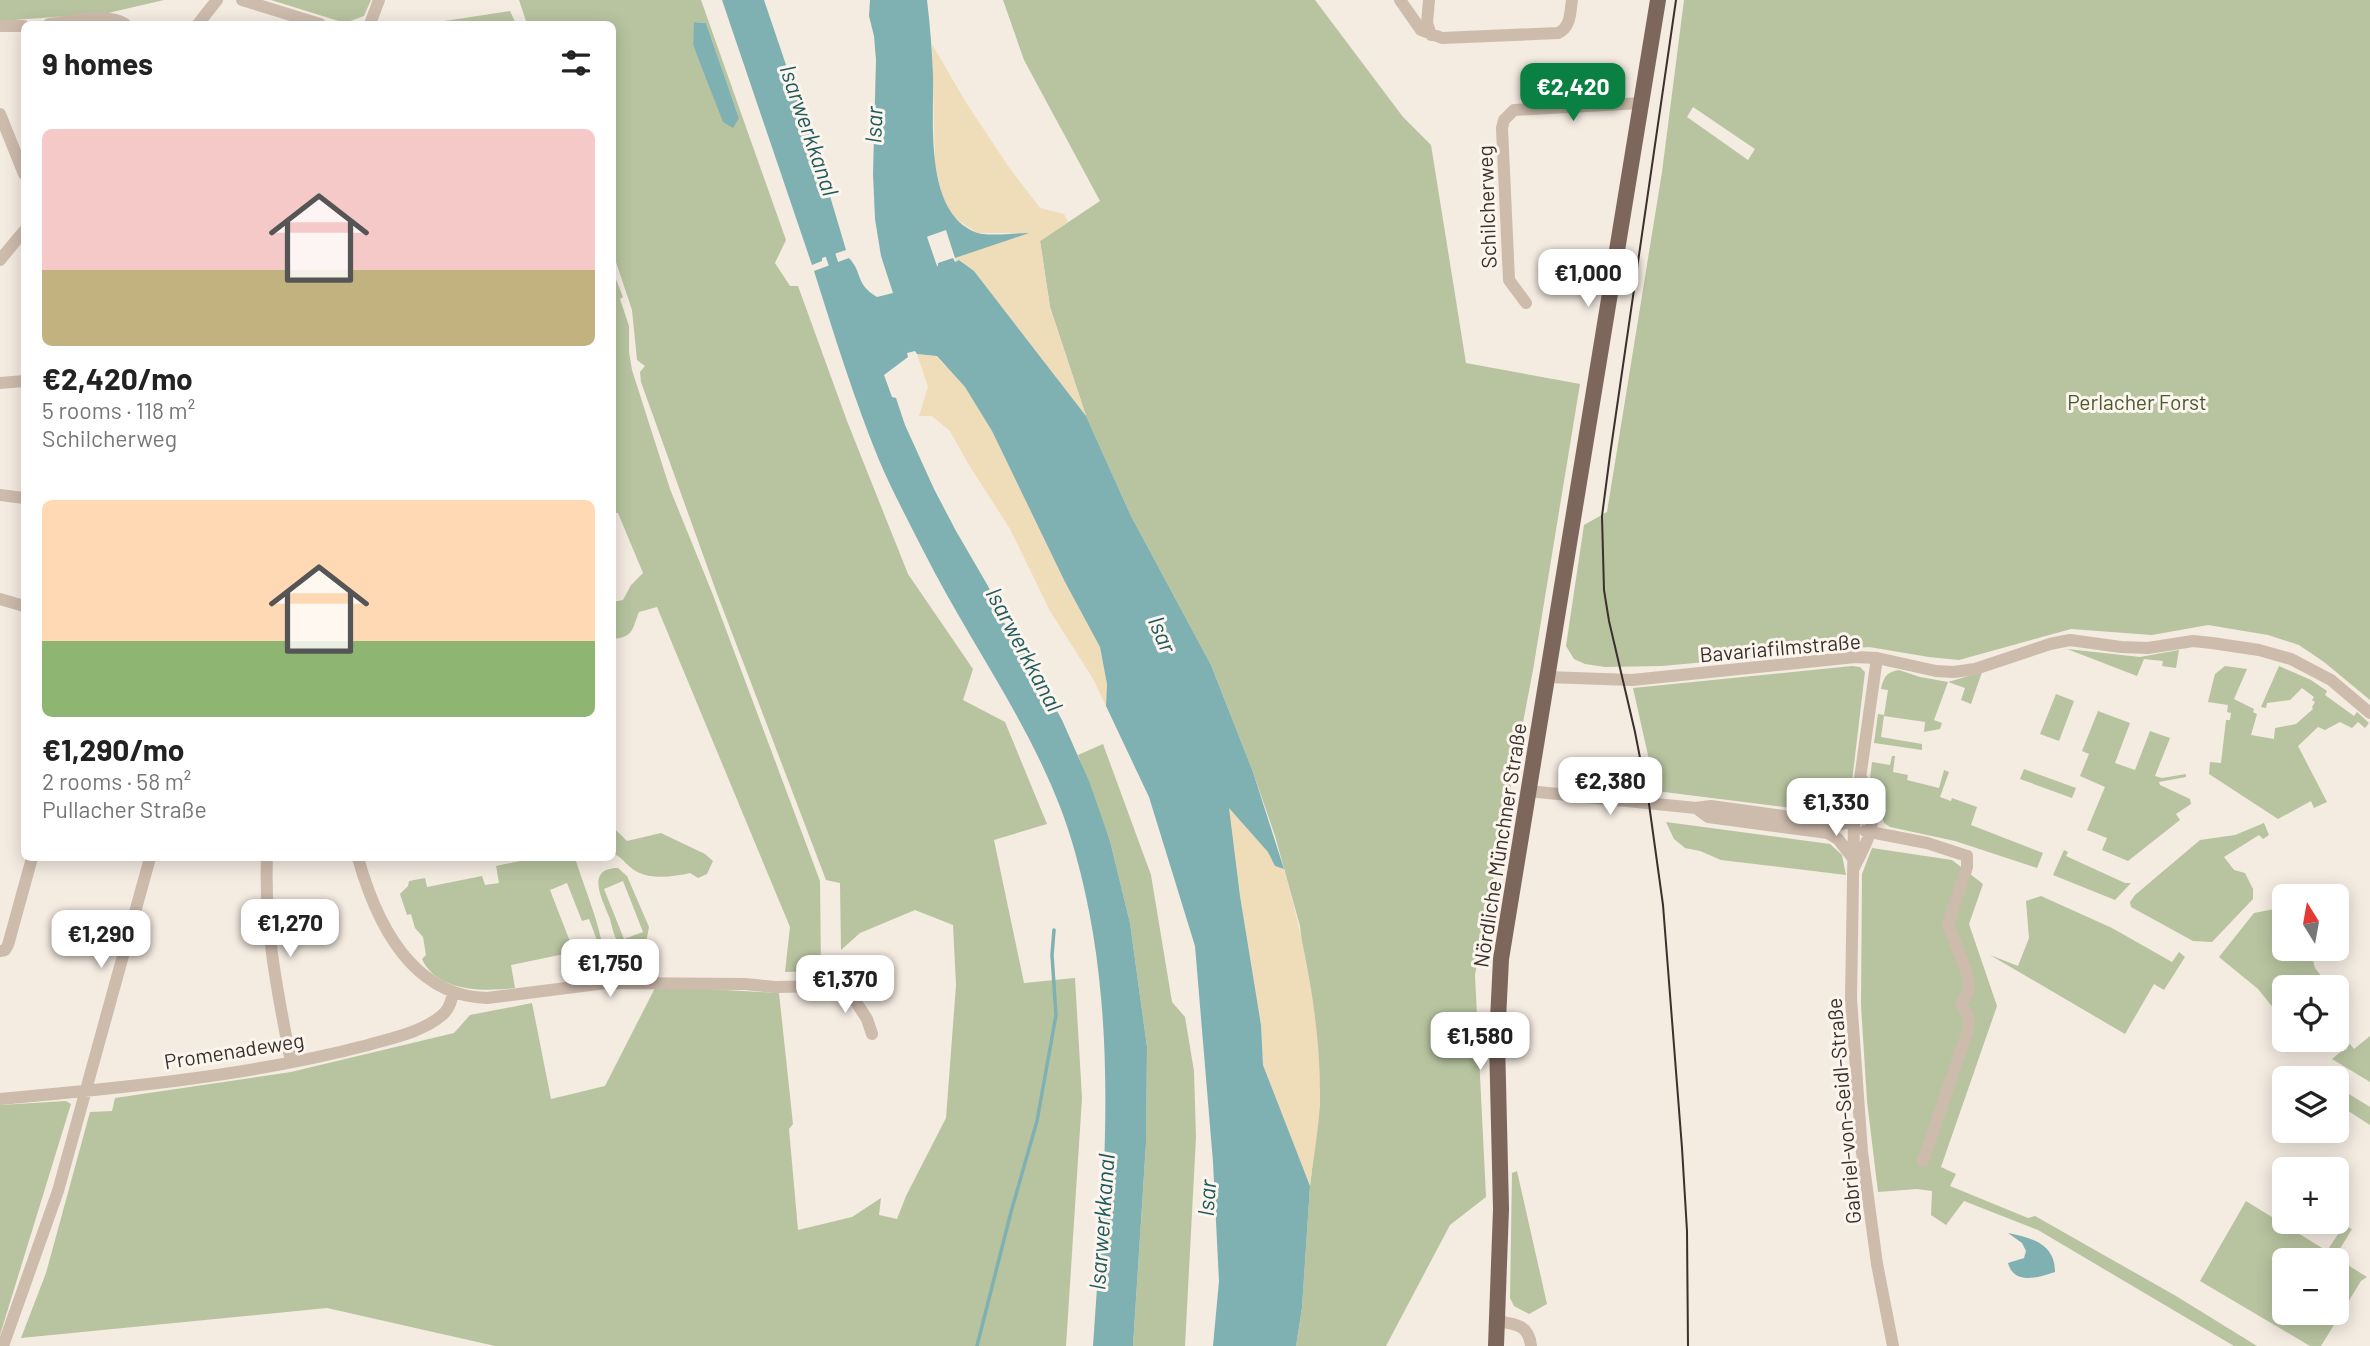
<!DOCTYPE html>
<meta charset="utf-8">
<style>
:root{--surface:#fff;--page:#f2f2f2;--text:#222;--muted:#767676;--accent:#0b8043}
body{margin:0;font-family:Barlow,sans-serif;background:var(--page);color:var(--text);height:100vh;display:flex;flex-direction:column;font-size:26px;white-space:nowrap}
*{box-sizing:border-box;margin:0}
p{font-size:23px;color:var(--muted)}
.icon{flex:none;width:38px;height:38px;fill:none;stroke:currentColor;stroke-width:2;stroke-linecap:round;stroke-linejoin:round}
.map{position:relative;flex:1;overflow:hidden}
.panel{position:absolute;left:21px;top:21px;width:595px;height:840px;display:flex;flex-direction:column;background:var(--surface);border-radius:10px;box-shadow:0 4px 18px #0003}
.panel>*{flex:none}
.needle{width:46px;rotate:349deg}
.controls{position:absolute;left:2272px;top:884px;display:grid;gap:14px}
.controls a{display:grid;place-items:center;width:77px;height:77px;border-radius:10px;background:var(--surface);box-shadow:0 4px 18px #0003;font-size:35px}
.price{position:absolute;translate:-50% -60px;padding:0 16px;border-radius:14px;background:#fff;color:#222;font-size:23px;line-height:46px;filter:drop-shadow(0 2px 4px #0008)}
.price::after{content:'';position:absolute;left:50%;top:42px;width:21px;height:16px;margin-left:-10px;background:inherit;clip-path:polygon(0 0,100% 0,50% 100%)}
.price.active{background:var(--accent);color:#fff}
ul{padding:0;list-style:none}
li{display:grid;align-content:center;gap:14px;height:371px;padding:0 21px}
li span{display:grid;place-items:center;height:217px;border-radius:10px;color:#555}
li>.icon{margin-inline-start:auto}
span .icon{width:126px;height:126px;fill:#fffc;stroke-width:1}
li b{font-size:30px}
h2{display:flex;justify-content:space-between;align-items:center;height:84px;padding:0 21px;font-size:30px}
.map>svg:first-child{display:block}
.green{fill:#b8c4a0;fill-rule:evenodd}
.sand{fill:#efdcb8}
.water{fill:#7fb0b2}
.lines{fill:none;stroke-linecap:round;stroke-linejoin:round}
.stream{stroke:#7fb0b2;stroke-width:3.5}
.canal{stroke:#7fb0b2;stroke-width:10}
.minor{stroke:#cdbbac;stroke-width:12}
.major{stroke:#7d675c;stroke-width:16}
.tram{stroke:#3b302b;stroke-width:2}
.labels{text-anchor:middle;dominant-baseline:central;stroke-width:6;stroke-linejoin:round;paint-order:stroke}
.street-label{font-size:21px;fill:#3b302b;stroke:#fbf5ee}
.park-label{font-size:21px;fill:#4a5a2e;stroke:#fbf5ee}
.water-label{font-size:23px;font-style:italic;fill:#1f5a5e;stroke:#fbf5ee}
</style>
<div class="map">
<svg width="2370" height="1346" viewBox="0 0 2370 1346">
<rect width="100%" height="100%" fill="#f4ebe1"/>
<path class="green" d="M0,0H164L108,13L0,21Z
M271,0H371L364,16L345,23Z
M519,0H701L786,240L775,263L790,286H798L847,421L908,574L973,669L963,700L1005,722L1047,824L994,840L1024,983L1075,978L1082,1098L1066,1346H495L327,1308L21,1338L46,1273L90,1112L112,1111L115,1098L291,1072L454,1033L470,1015L532,1003L551,1099L605,1086L656,986L779,993L793,1124L789,1129L798,1230L852,1217L881,1198L879,1215L897,1219L906,1196L946,1118L956,985L953,925L915,910L860,933L841,950L840,883L826,880L716,591L641,382L640,372L645,366L637,360L632,310L613,253L612,24H527ZM695,22L706,23L739,118L706,76L693,45Z
M1003,0H1315L1403,117L1431,145L1466,363L1580,384L1533,670L1475,975L1486,1197L1450,1225L1386,1346H1296L1302,1308L1310,1186L1320,1102L1300,926L1275,836L1253,772L1211,665L1131,516L1086,416L1050,307L1040,241L1100,201L1024,60Z
M1684,0H2370V700L2324,662L2299,645L2268,635L2208,625L2152,635L2071,629L1959,660L1929,657L1869,647L1662,666L1605,667L1585,664L1574,659L1566,646L1584,525L1607,512L1662,172ZM1693,107L1755,149L1748,160L1687,117Z
M510,11L516,24H425Z
M612,269L623,297L620,299L629,326V352L632,370L670,489L713,595L820,881L821,971L785,972L790,927L657,607L639,612C632,629 634,637 613,639V602L623,600L631,585L643,573L618,513H613Z
M2067,649L2140,657L2179,650L2176,668L2162,666L2163,661L2144,659L2137,676Z
M1852,666L1860,667L1865,672L1848,815L1656,791L1633,688Z
M2225,666L2247,669L2234,699L2254,709L2253,712L2257,714L2251,735L2274,739L2275,728L2296,724L2313,709L2312,707L2315,702L2312,700L2314,697L2302,688L2290,700L2267,703L2266,708L2261,707L2279,666L2311,680L2327,691L2325,695L2354,716L2357,712L2369,723L2365,728L2358,722L2352,728L2340,722L2325,730L2318,727L2298,746L2327,802L2314,808L2311,801L2278,819L2209,774L2210,762L2221,763L2226,720H2230L2231,713L2227,712L2228,705L2208,702L2215,674Z
M1899,670L1920,677L1948,682L1982,672L1971,704L1961,700L1965,688L1948,682L1934,720L1942,723L1940,729L1924,732L1925,722L1884,716L1881,737L1922,744V750L1874,743L1878,714L1884,715L1888,690L1881,689C1884,676 1887,672 1899,670Z
M2056,694L2074,701L2059,741L2040,734Z
M2098,711L2130,723L2115,763L2135,770L2150,731L2170,738L2155,776L2162,778L2186,774V777L2159,782L2160,785L2190,799L2191,804L2176,814L2180,820L2128,861L2102,850L2107,838L2087,830L2105,787L2080,776L2089,754L2082,751Z
M1103,744L1151,875L1172,1002L1185,1017L1194,1071L1196,1137L1185,1346H1133L1146,1143L1147,1047L1130,923L1110,841L1078,755Z
M1892,756H1895L1893,772L1908,775L1907,780L1939,788L1944,770L1949,772L1940,797L1951,801L1952,798L1977,807L1971,825L2043,853L2037,868L1955,841L1890,827L1884,823L1870,778L1872,762L1890,765Z
M2024,769L2076,788L2072,798L2020,779Z
M1666,822L1830,844L1842,855L1846,875L1721,860L1700,851L1685,848L1674,839Z
M2264,823L2269,835L2263,839L2259,835L2224,857L2234,870L2245,873L2253,889V899L2212,942L2193,941L2131,907L2130,902L2135,895L2200,840L2235,835Z
M612,826L627,841L661,833L705,854L713,861L707,874L698,878L690,873C672,877 646,881 630,867C624,862 621,856 613,854Z
M1872,848L1952,860L1983,884L1969,924L1997,1006L1941,1167L1956,1174L1950,1186L2028,1218L2035,1216L2176,1296L2257,1346H2234L2038,1230L1964,1201L1946,1225L1931,1215L1932,1191L1917,1189L1878,1192L1867,1101L1861,1005L1862,874Z
M2064,850L2068,852L2066,856L2125,883H2131L2115,900L2053,875Z
M520,858H575C585,890 599,921 604,954L601,951L589,919L582,921L567,883L550,890L574,952L511,965L515,988C484,992 437,992 422,959L426,955L423,937L415,928L411,914L407,915L400,894L408,886L409,881L425,878L427,887L482,876L485,885L499,883L496,866L520,861Z
M618,868L627,876L649,927L646,943C638,947 628,951 620,944C614,939 612,926 610,919C603,901 584,868 618,868ZM623,881L643,932L624,939L604,889Z
M2041,896L2112,928L2172,962L2179,952L2185,957L2164,990L2154,984L2125,1034L1990,955L2018,966L2029,938L2026,901Z
M2280,908L2284,913V948L2310,949L2315,968L2330,987H2284V1021L2258,989L2219,957L2254,913Z
M2370,1036V1082L2332,1059L2350,1044L2354,1049Z
M2336,1086L2370,1107V1125L2336,1103Z
M66,1101L71,1104L0,1335V1105Z
M1517,1171L1547,1304L1529,1314L1514,1306L1510,1298L1512,1173Z
M2246,1201L2327,1251L2344,1225L2352,1229L2335,1257L2367,1277L2361,1281L2321,1346H2310L2200,1281ZM2284,1260H2336V1312H2284Z"/>
<path class="sand" d="M932,44L965,101L1008,166L1040,208L1064,214L1068,222L1040,241L1050,307L1086,416L974,271L960,260L956,261L955,258L1026,233H977L952,216L942,196L935,164Z
M917,354L936,356L965,387L992,431L1065,582L1100,647L1107,684L1106,706L1092,677L1050,611L1010,529L969,465L950,431L932,416H919L928,387Z
M1228,807L1269,852L1275,866L1284,869C1305,944 1321,1023 1320,1101C1319,1129 1313,1158 1310,1186L1263,1065L1261,1025L1240,896Z"/>
<path class="water" d="M722,0H764L827,186L846,250L822,258V261L812,265Z
M870,0H927C930,25 932,50 933,75C934,121 924,211 975,232C986,237 1016,233 1029,233L955,258L946,230L929,236L927,237L937,266H938V263L953,258L955,262L959,260L974,271L1086,416L1131,516L1211,665L1253,772L1284,869L1275,866L1268,852L1229,808L1240,896L1261,1025L1263,1065L1310,1186L1302,1308L1296,1346H1213L1219,1281L1213,1162L1195,946L1149,797L1106,706L1107,684L1100,647L1065,582L992,431L965,387L937,356L917,354L915,351L907,353L908,357L884,375L892,397L896,398L905,425L934,489L956,531L988,586L1006,626L1021,645L1062,720L1089,781L1110,841L1130,923L1147,1047L1146,1143L1133,1346H1093C1104,1180 1121,1015 1075,852C1045,743 975,653 924,552C909,522 892,491 879,460C854,399 834,334 814,271L849,258C863,273 855,284 877,297L893,293L881,256L875,219L873,174L876,60L874,36L869,16Z
M694,22L706,23L739,118L733,128L723,122L693,45Z
M2008,1233C2031,1238 2055,1243 2055,1272C2038,1278 2014,1285 2008,1263L2024,1258L2026,1251L2022,1243Z"/>
<g class="lines">
<path class="stream" d="M977,1346L1011,1212L1037,1121L1056,1015L1052,955L1054,930"/>
<path class="canal" d="M826,242L838,277"/>
<path class="minor" d="M242,0L320,24
M1400,0L1421,30L1442,38L1558,33C1571,27 1570,13 1572,0
M1429,0L1427,23L1431,35
M49,24C69,22 109,12 125,24
M198,24L217,0
M370,24L379,0
M0,26H24
M0,114L24,174
M0,260L24,231
M1526,303L1509,280L1502,128L1504,120L1514,110L1641,103
M0,383L24,381
M0,495L24,498
M0,599L24,606
M1877,658L1854,821L1851,999L1862,1152L1877,1264L1893,1346
M1546,677L1632,680L1855,657L1877,658L1936,671L1954,672L1975,669L2050,644L2070,640L2121,647L2148,648L2193,641L2212,643L2259,650L2291,659L2331,680L2370,713
M1528,791L1696,808L1711,806L1842,824L1854,821
M1696,808L1708,817L1828,833L1838,839L1852,857
M1865,831L1927,843L1967,856V867L1948,924L1967,974L1969,991L1961,1004L1969,1017L1968,1030L1923,1161
M267,858C264,927 278,995 291,1062
M358,858C376,922 411,996 487,998L606,983L745,984L775,987L831,986L856,1002L867,1019L872,1034
M1853,870C1872,831 1880,822 1862,779
M0,951L5,950L8,945L32,858
M0,1099C121,1088 250,1076 368,1045C392,1038 422,1032 441,1016C449,1010 451,1002 453,993
M1497,1321C1516,1324 1529,1325 1531,1346
M3,1346L58,1191L150,858"/>
<path class="major" d="M1496,1346L1501,1209L1497,1040L1501,959L1658,0"/>
<path class="tram" d="M1676,0L1610,455L1602,516L1604,590L1609,621L1635,732L1649,804L1663,905L1682,1148L1687,1231L1688,1346"/>
</g>
<g class="labels">
<g class="street-label">
<text transform="translate(1486 207) rotate(-92)">Schilcherweg</text>
<text transform="translate(1780 647) rotate(-5)">Bavariafilmstraße</text>
<text transform="translate(1499 845) rotate(-81)">Nördliche Münchner Straße</text>
<text transform="translate(234 1050) rotate(-9)">Promenadeweg</text>
<text transform="translate(1843 1111) rotate(-95)">Gabriel-von-Seidl-Straße</text>
</g>
<g class="park-label">
<text x="2137" y="401">Perlacher Forst</text>
</g>
<g class="water-label">
<text transform="translate(873 125) rotate(-88)">Isar</text>
<text transform="translate(810 130) rotate(71)">Isarwerkkanal</text>
<text transform="translate(1163 634) rotate(67)">Isar</text>
<text transform="translate(1025 649) rotate(62)">Isarwerkkanal</text>
<text transform="translate(1206 1198) rotate(-86)">Isar</text>
<text transform="translate(1101 1222) rotate(-86)">Isarwerkkanal</text>
</g>
</g>
</svg>
<div class="controls">
<a><svg class="needle" viewBox="-14 -14 28 28"><path d="M0-13l5 13h-10z" fill="#e53935"/><path d="M0 13l5-13h-10z" fill="#767676"/></svg></a>
<a><svg class="icon" aria-label="locate" viewBox="0 0 24 24"><circle cx="12" cy="12" r="6"/><path d="M12 2v4M12 18v4M2 12h4M18 12h4"/></svg></a>
<a><svg class="icon" aria-label="layers" viewBox="0 0 24 24"><path d="M12 4l9 5-9 5-9-5zM3 14l9 5 9-5"/></svg></a>
<a>+</a>
<a>−</a>
</div>
<b class="price active" style="left:1573px;top:123px">€2,420</b>
<b class="price" style="left:1588px;top:309px">€1,000</b>
<b class="price" style="left:1610px;top:817px">€2,380</b>
<b class="price" style="left:1836px;top:838px">€1,330</b>
<b class="price" style="left:290px;top:959px">€1,270</b>
<b class="price" style="left:101px;top:970px">€1,290</b>
<b class="price" style="left:610px;top:999px">€1,750</b>
<b class="price" style="left:845px;top:1015px">€1,370</b>
<b class="price" style="left:1480px;top:1072px">€1,580</b>
<section class="panel">
<h2>9 homes<svg class="icon" aria-label="filters" viewBox="0 0 24 24"><path d="M4 7h16M4 17h16"/><circle cx="9" cy="7" r="2"/><circle cx="15" cy="17" r="2"/></svg></h2>
<ul>
<li><span style="background:linear-gradient(#f6c9c9 65%,#c2b280 0)"><svg class="icon" aria-label="home" viewBox="0 0 24 24"><path d="M3 11l9-7 9 7M6 9v11h12V9"/></svg></span><div><b>€2,420/mo</b><p>5 rooms · 118 m²</p><p>Schilcherweg</p></div></li>
<li><span style="background:linear-gradient(#ffd9b3 65%,#8fb573 0)"><svg class="icon" aria-label="home" viewBox="0 0 24 24"><path d="M3 11l9-7 9 7M6 9v11h12V9"/></svg></span><div><b>€1,290/mo</b><p>2 rooms · 58 m²</p><p>Pullacher Straße</p></div></li>
</ul>
</section>
</div>
